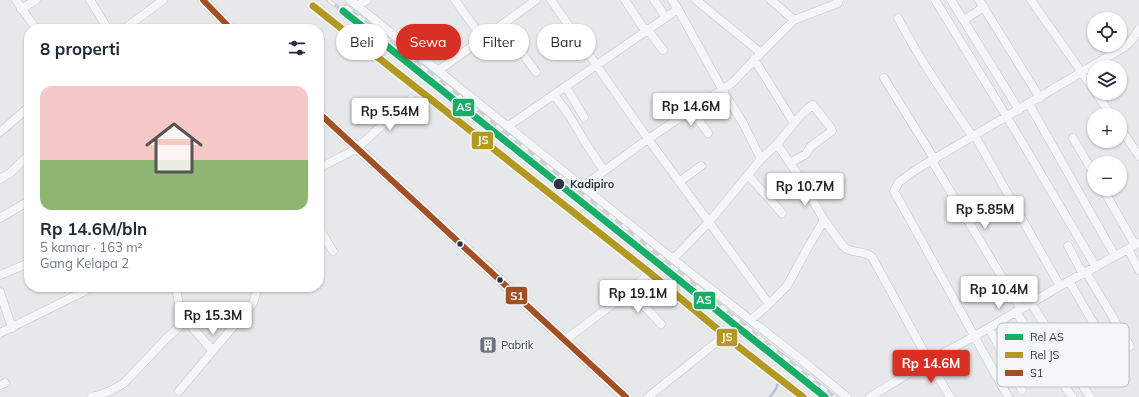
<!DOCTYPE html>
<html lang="id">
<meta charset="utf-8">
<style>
:root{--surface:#fff;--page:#f2f2f3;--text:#1f2937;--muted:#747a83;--line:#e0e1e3;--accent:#d93025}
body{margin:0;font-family:Mulish,sans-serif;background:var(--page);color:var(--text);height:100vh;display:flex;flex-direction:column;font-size:15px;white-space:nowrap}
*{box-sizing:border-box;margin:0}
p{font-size:13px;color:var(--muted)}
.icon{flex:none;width:22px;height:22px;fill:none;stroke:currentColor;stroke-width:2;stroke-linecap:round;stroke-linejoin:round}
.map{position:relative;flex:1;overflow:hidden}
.drawer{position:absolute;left:24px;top:24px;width:300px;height:268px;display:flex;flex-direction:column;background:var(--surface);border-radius:16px;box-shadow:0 1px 3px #0004}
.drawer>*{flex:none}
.banner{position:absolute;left:336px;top:24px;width:380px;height:36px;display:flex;gap:8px}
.tools{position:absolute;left:1087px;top:12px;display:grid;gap:8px}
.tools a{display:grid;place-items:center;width:40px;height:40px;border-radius:50%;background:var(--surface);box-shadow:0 1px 3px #0004;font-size:20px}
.price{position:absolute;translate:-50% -34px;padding:0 9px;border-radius:4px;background:#fff;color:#222;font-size:13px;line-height:26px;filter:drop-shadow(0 1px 2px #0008)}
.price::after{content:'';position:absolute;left:50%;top:24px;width:12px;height:9px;margin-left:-6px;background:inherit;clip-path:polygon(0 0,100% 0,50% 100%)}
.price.active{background:var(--accent);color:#fff}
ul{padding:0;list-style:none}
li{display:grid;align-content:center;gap:8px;height:212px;padding:0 16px}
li+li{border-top:1px solid var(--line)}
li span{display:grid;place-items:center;height:124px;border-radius:12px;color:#555}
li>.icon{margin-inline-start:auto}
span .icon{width:72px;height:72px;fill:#fffc;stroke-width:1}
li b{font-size:17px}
h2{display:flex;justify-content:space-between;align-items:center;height:48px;padding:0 16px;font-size:17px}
.chip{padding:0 14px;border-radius:18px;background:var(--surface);box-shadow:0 1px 3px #0004;font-size:14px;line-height:36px}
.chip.active{background:var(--accent);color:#fff}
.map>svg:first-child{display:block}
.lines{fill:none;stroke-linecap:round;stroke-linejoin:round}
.stream{stroke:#b4c4d5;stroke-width:2.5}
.minor-casing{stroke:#c4c6c8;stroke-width:9}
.major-casing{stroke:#c2c5c8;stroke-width:11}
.minor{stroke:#f5f6f7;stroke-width:8}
.major{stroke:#f8f8f8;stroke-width:10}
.rail-casing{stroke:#cecfd2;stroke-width:4}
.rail{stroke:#f4f6f9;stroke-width:2.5;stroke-dasharray:8;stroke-linecap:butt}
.bus-1-casing{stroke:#f4f6f9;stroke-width:9}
.bus-1{stroke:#a14f23;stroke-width:6}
.rail-1-casing{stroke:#f4f6f9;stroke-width:10}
.rail-2-casing{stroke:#f4f6f9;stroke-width:10}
.rail-1{stroke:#18ae68;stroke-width:7}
.rail-2{stroke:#b39821;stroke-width:7}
.stop-dot{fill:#2b3445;stroke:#f4f6f9;stroke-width:1.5}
.labels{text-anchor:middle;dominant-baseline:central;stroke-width:3;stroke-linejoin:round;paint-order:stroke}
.stop-label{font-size:11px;font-weight:bold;fill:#2b3445;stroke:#f4f6f9;text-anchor:start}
.poi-label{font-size:11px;fill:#2b3445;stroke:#f4f6f9;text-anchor:start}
.key{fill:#f4f6f9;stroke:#b8bcc3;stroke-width:1}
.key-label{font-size:11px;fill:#2b3445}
.line-badge{stroke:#f4f6f9;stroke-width:1.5}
.badge-label{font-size:11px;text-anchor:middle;font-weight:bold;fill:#fff}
</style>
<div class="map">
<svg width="1139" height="397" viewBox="0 0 1139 397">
<rect width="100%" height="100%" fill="#e6e8ea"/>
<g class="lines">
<path class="stream" d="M739,341V344L742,348L776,376C780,386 776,389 770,397"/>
<defs>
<path id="minor" d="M16,0L36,29
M90,0L108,29
M350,0L673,259L813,369L847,397
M455,0L483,39
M551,0L648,139L769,304L751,320
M625,0L644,29
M654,0L665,16
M672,0L678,9
M696,0L761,53L794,20L838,3L839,0
M771,0L794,20
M935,0L1019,137L1096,267
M951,0L1019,110
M979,0L1040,98
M1031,0L1094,90
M357,6L367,0
M21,9L36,0
M898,18C920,60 946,98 973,137
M964,20L984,7
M502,25L536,72
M124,29L163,0
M647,29L663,50
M754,59L794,123
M438,71L536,0
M884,78L935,160
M566,87L584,117
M1096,93L1111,115
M554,95L567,112L585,142L604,171
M1029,104L1115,256
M691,110L708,133
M507,127L678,9L726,96L743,123L761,159
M1120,128L1139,156
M0,132L29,107
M975,136L1060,286
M1073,138L1094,174
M777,144L800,178L824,220L844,247C852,254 864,250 872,257L929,361L950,397
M932,161L1021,309
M319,168L356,149L411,99
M748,175L782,213
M0,179L10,173L29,155
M679,182L701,166
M582,187L648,139L732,83L761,53
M1103,189L1135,245
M0,218L29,201
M319,228L333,251
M1068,246L1083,274
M1128,249L1139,270
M673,259L709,222L761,159L777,144L800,116L812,105H813L831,128L832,131L810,147L806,154L790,163
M1086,272L1130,346
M0,275L29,263
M1069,281L1126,379
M630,291L661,324
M0,292L12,328
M1031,303L1090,397
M769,304L787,286L807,249L824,220
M1016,312L1072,397
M187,319L192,327L213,351
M192,327L214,315
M989,328L1022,390
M0,333L93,287
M565,340L630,291L650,272
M0,385L5,383
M179,391L253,303L258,287
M92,397C104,394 114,390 124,383L165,340L187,319L179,306L176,287
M648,397L723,337
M870,397L929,361L975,336L1060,286L1139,243
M1008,397L894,191L899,182L917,169L1126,46L1131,41L1139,29"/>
<path id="major" d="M203,0L231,29
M319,113L443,227L626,397"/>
</defs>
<use href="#minor" class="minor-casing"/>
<use href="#major" class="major-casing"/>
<use href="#minor" class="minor"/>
<use href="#major" class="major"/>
<defs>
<path id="rail" d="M328,0L343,11
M346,6L622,225L753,332L835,397"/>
</defs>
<use href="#rail" class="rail-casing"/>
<use href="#rail" class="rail"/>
<defs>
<path id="bus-1" d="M203,0L231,29
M319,113L626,397"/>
</defs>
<use href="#bus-1" class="bus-1-casing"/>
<use href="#bus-1" class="bus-1"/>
<defs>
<path id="rail-1" d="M343,11L825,397"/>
<path id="rail-2" d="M313,6L650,273L740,348L803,397"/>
</defs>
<use href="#rail-1" class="rail-1-casing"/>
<use href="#rail-2" class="rail-2-casing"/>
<use href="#rail-1" class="rail-1"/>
<use href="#rail-2" class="rail-2"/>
</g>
<defs>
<symbol id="building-square" viewBox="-11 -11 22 22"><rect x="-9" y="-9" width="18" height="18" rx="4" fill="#6c737f" stroke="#f4f6f9"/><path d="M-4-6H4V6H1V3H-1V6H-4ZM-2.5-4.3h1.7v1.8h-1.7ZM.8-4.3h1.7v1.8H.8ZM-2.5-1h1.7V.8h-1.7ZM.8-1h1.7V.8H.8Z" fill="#fff"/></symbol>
</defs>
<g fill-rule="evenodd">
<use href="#building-square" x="478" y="335" width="20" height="20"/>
</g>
<g class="stop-dot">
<circle cx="559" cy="184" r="6"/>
<circle cx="460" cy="244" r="3.5"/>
<circle cx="500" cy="280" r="3.5"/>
</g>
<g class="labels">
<g class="stop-label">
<text x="570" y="184">Kadipiro</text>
</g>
<g class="poi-label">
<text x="501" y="345">Pabrik</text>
</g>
</g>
<rect x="997" y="323" width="132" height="64" rx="6" class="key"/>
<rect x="1005" y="334" width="18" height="6" fill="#18ae68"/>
<rect x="1005" y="352" width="18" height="6" fill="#b39821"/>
<rect x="1005" y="370" width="18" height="6" fill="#a14f23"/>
<g class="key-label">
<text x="1030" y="341">Rel AS</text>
<text x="1030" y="359">Rel JS</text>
<text x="1030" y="377">S1</text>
</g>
<g class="line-badge">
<rect x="452" y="98" width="23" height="19" rx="4" fill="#18ae68"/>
<rect x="471" y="131" width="23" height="19" rx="4" fill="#b39821"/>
<rect x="505" y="286" width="23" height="19" rx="4" fill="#a14f23"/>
<rect x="693" y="291" width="23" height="19" rx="4" fill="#18ae68"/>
<rect x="716" y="328" width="22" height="19" rx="4" fill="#b39821"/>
</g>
<g class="badge-label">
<text x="464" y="111">AS</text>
<text x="483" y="144">JS</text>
<text x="517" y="300">S1</text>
<text x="704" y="304">AS</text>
<text x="727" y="341">JS</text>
</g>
</svg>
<div class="tools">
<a><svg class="icon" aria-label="locate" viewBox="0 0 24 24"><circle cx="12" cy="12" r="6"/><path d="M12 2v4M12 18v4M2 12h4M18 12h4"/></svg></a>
<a><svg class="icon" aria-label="layers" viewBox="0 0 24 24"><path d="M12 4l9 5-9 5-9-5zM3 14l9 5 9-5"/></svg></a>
<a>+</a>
<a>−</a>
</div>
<b class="price" style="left:691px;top:127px">Rp 14.6M</b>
<b class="price" style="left:390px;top:132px">Rp 5.54M</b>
<b class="price" style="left:805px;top:207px">Rp 10.7M</b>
<b class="price" style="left:985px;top:230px">Rp 5.85M</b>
<b class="price" style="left:999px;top:310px">Rp 10.4M</b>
<b class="price" style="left:638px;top:314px">Rp 19.1M</b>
<b class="price" style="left:213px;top:336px">Rp 15.3M</b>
<b class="price active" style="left:931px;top:384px">Rp 14.6M</b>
<div class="banner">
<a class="chip">Beli</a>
<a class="chip active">Sewa</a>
<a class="chip">Filter</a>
<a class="chip">Baru</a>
</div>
<section class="drawer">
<h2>8 properti<svg class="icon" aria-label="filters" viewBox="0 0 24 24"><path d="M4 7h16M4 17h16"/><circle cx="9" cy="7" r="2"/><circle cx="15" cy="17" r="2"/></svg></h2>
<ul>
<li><span style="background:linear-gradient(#f6c9c9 60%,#8fb573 0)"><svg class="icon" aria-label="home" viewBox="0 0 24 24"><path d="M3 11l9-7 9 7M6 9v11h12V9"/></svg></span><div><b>Rp 14.6M/bln</b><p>5 kamar · 163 m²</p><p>Gang Kelapa 2</p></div></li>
</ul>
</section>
</div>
